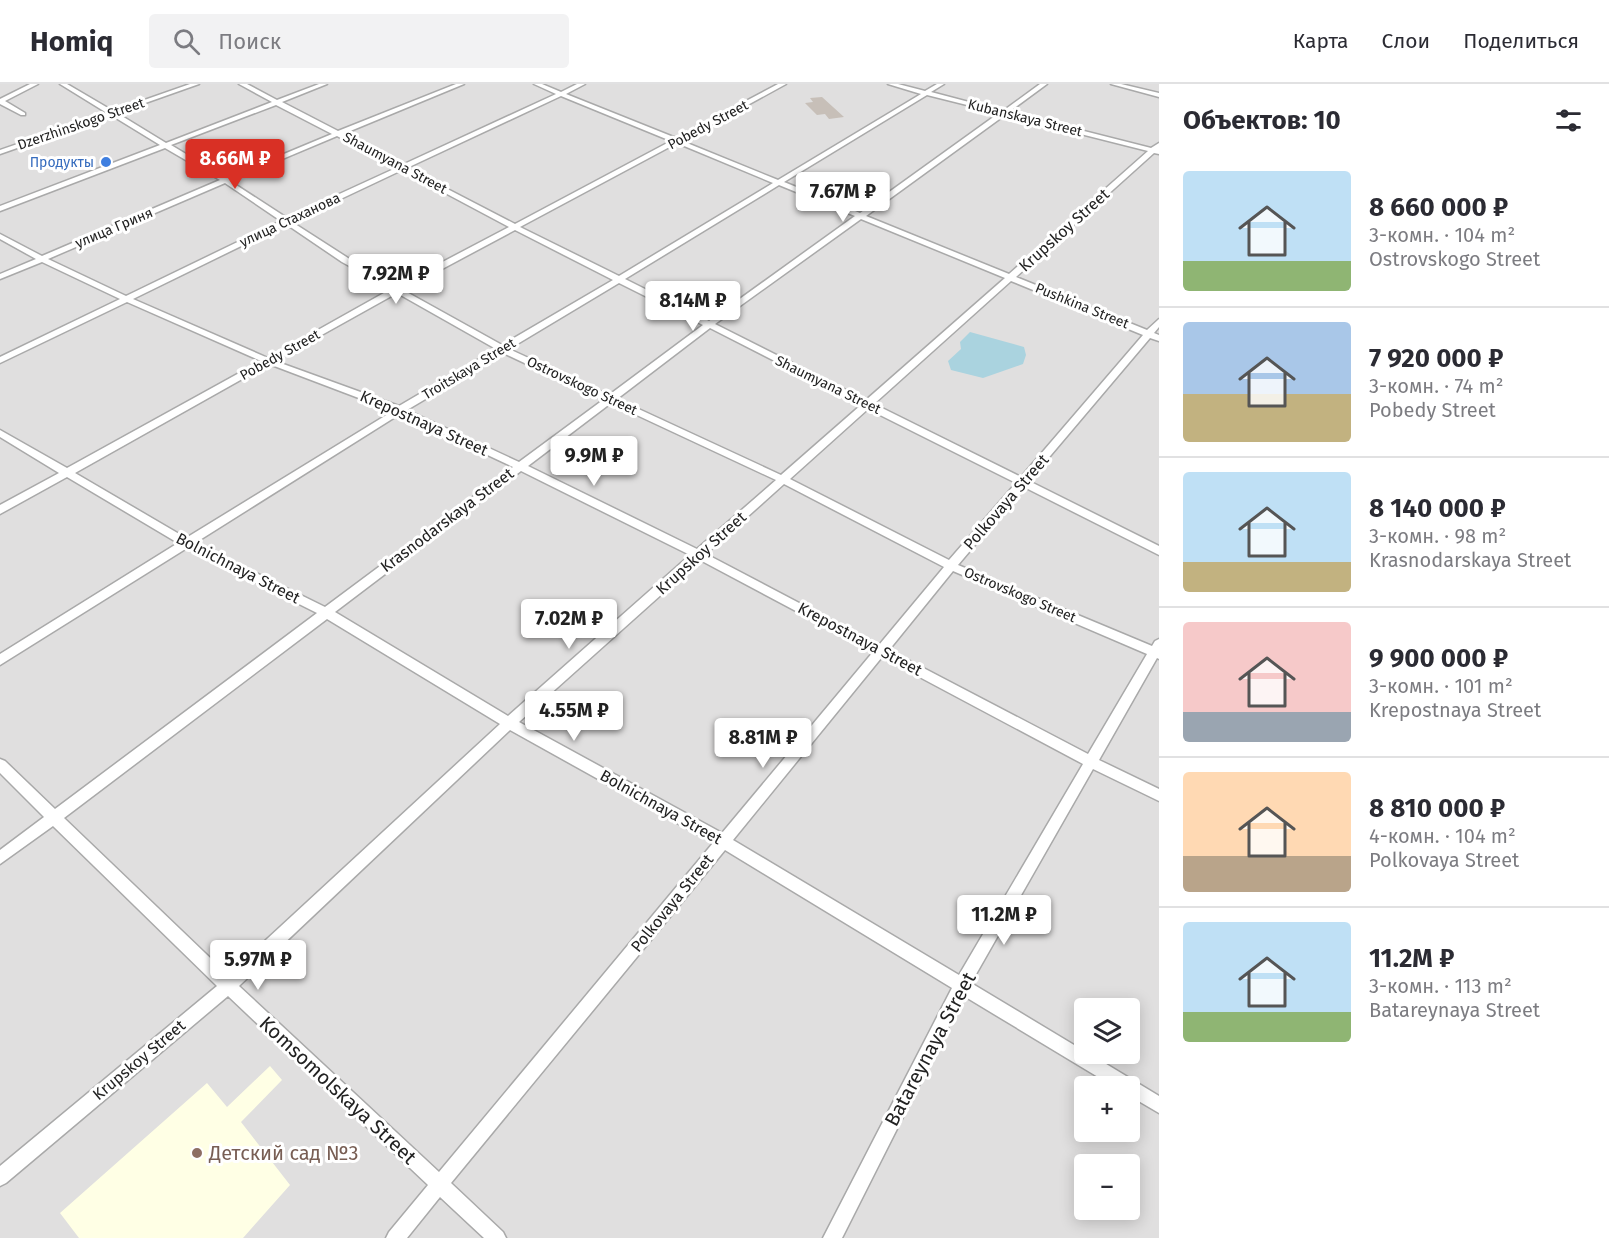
<!DOCTYPE html>
<html lang="ru">
<meta charset="utf-8">
<style>
:root{--surface:#fff;--page:#f2f2f3;--text:#2b2b33;--muted:#7c7c81;--line:#e1e1e2;--accent:#d93025}
body{margin:0;font-family:"Fira Sans",sans-serif;background:var(--page);color:var(--text);height:100vh;display:flex;flex-direction:column;font-size:22px;white-space:nowrap}
*{box-sizing:border-box;margin:0}
p{font-size:20px;color:var(--muted)}
.icon{flex:none;width:33px;height:33px;fill:none;stroke:currentColor;stroke-width:2;stroke-linecap:round;stroke-linejoin:round}
.map{position:relative;flex:1;overflow:hidden}
.side{display:flex;flex-direction:column;background:var(--surface);width:450px}
.side>*{flex:none}
.fabs{position:absolute;left:1074px;top:914px;display:grid;gap:12px}
.fabs a{display:grid;place-items:center;width:66px;height:66px;border-radius:6px;background:var(--surface);box-shadow:0 3px 15px #0003;font-size:30px}
.price{position:absolute;translate:-50% -51px;padding:0 14px;border-radius:6px;background:#fff;color:#222;font-size:20px;line-height:39px;filter:drop-shadow(0 2px 3px #0008)}
.price::after{content:'';position:absolute;left:50%;top:36px;width:18px;height:14px;margin-left:-9px;background:inherit;clip-path:polygon(0 0,100% 0,50% 100%)}
.price.on{background:var(--accent);color:#fff}
ul{padding:0;list-style:none}
li{display:flex;align-items:center;gap:18px;height:150px;padding:0 24px}
li+li{border-top:2px solid var(--line)}
li span{display:grid;place-items:center;flex:none;width:168px;height:120px;border-radius:6px;color:#555}
li>.icon{margin-inline-start:auto}
span .icon{width:72px;height:72px;fill:#fffc;stroke-width:1}
li b{font-size:26px}
h2{display:flex;justify-content:space-between;align-items:center;height:72px;padding:0 24px;font-size:26px}
header{display:flex;align-items:center;gap:36px;box-sizing:border-box;height:84px;padding:0 30px;background:var(--surface);border-bottom:2px solid var(--line)}
header strong{font-size:28px}
nav{display:flex;gap:33px;margin-inline-start:auto;font-size:21px}
.search{width:420px;height:54px;background:var(--page);display:flex;align-items:center;gap:15px;box-sizing:border-box;padding:0 21px;border-radius:6px;color:var(--muted);font-size:22px}
main{display:flex;flex:1;min-height:0}
.map>svg:first-child{display:block}
.residential{fill:#e0dfdf;fill-rule:evenodd}
.education{fill:#ffffe5}
.water{fill:#aad3df}
.building{fill:#c7bfb8}
.lines{fill:none;stroke-linecap:round;stroke-linejoin:round}
.minor-casing{stroke:#a9a9a9;stroke-width:3}
.minor{fill:#fff;fill-rule:evenodd}
.shop-dot{fill:#3f7fe0;stroke:#fff;stroke-width:2}
.education-dot{fill:#8d6e63;stroke:#fff;stroke-width:2}
.labels{text-anchor:middle;dominant-baseline:central;stroke-width:6;stroke-linejoin:round;paint-order:stroke}
.far-street-label{font-size:14px;fill:#222;stroke:#fff}
.far-shop-label{font-size:14px;fill:#366cbe;stroke:#fff;text-anchor:end}
.street-label{font-size:16px;fill:#222;stroke:#fff}
.near-street-label{font-size:20px;fill:#222;stroke:#fff}
.near-education-label{font-size:20px;fill:#785e54;stroke:#fff;text-anchor:start}
</style>
<header>
<strong>Homiq</strong>
<div class="search"><svg class="icon" aria-label="search" viewBox="0 0 24 24"><circle cx="10" cy="10" r="6"/><path d="M15 15l6 6"/></svg>Поиск</div>
<nav><a>Карта</a><a>Слои</a><a>Поделиться</a></nav>
</header>
<main>
<div class="map">
<svg width="1159" height="1154" viewBox="0 0 1159 1154">
<rect width="100%" height="100%" fill="#f2efe9"/>
<path class="residential" d="M0,0H1159V1154H0ZM1084,924H1130V969H1084ZM1084,1002H1130V1047H1084ZM1084,1080H1130V1125H1084Z"/>
<path class="education" d="M270,982L282,996L241,1038L290,1101L243,1154H79L60,1129L207,999L227,1023Z"/>
<path class="water" d="M970,248L1024,263L1026,271L1023,280L983,294L951,286L948,277L961,265L960,258Z"/>
<path class="building" d="M822,13L844,33L829,35L825,30L817,31L805,19L813,18L810,14Z"/>
<g class="lines">
<defs>
<path id="minor" d="M30,0H38L5,17L25,29V31H21L0,20V15Z
M60,0H67L113,27L190,0H199L117,29L166,59L272,18L239,0H247L277,16L319,0H327L282,18L338,47L456,0H464L343,50L402,81L556,10L534,0H542L561,8L577,0H585L566,10L676,54L778,0H786L682,57L778,96L921,10L888,0H898L925,7L937,0H944L931,8L1003,27L1040,0H1047L1009,28L1151,64L1159,59V70L1154,69L1016,193L1147,246L1159,235V243L1154,249L1159,251V257L1150,254L1029,397L1159,462V471L1024,403L958,481L1152,562L1155,557L1159,555V575L1157,574L1099,676L1159,705V717L1093,685L971,899L1084,967V969H1088L1159,1012V1029L1130,1012V1002H1113L964,912L842,1154H823L952,904L725,766L451,1099L503,1148L506,1154H484L440,1113L407,1154H386L389,1148L428,1101L228,912L6,1099L0,1102V1082L217,902L53,742L0,780V766L44,733L0,689V675L5,677L55,725L317,529L187,464L0,581V570L178,459L67,393L0,430V421L59,389L0,353V346L67,384L261,277L127,218L0,279V273L120,215L42,178L0,195V190L36,175L0,155V150L42,172L220,96L165,64L0,127V122L160,61L111,31L0,70V66L107,29ZM927,11L999,29L860,129L784,98ZM561,12L671,57L515,140L407,84ZM276,21L332,50L226,94L171,61ZM1005,31L1148,67L1009,190L866,132ZM337,52L396,84L287,134L230,97ZM677,59L773,99L619,192L520,143ZM402,86L509,143L397,202L348,174L292,138ZM225,99L281,137L126,212L48,175ZM779,101L855,132L709,237L625,195ZM861,135L1005,194L866,316L715,240ZM286,140L342,178L391,205L268,274L133,215ZM515,146L613,196L502,261L403,206ZM1011,197L1143,251L1021,393L874,320ZM619,199L703,241L609,311L509,265ZM397,209L496,265L399,322L275,277ZM710,244L861,321L781,391L617,315ZM503,269L603,316L519,378L407,326ZM269,280L393,327L186,454L75,389ZM611,319L776,396L697,465L528,382ZM868,325L1016,399L949,476L790,395ZM400,330L513,383L325,523L195,459ZM521,387L690,471L508,632L335,528ZM784,400L944,483L879,561L706,470ZM700,476L873,568L722,749L519,638ZM953,487L1147,570L1088,670L889,566ZM327,535L500,640L228,891L64,734ZM882,573L1083,680L959,891L733,756ZM510,646L713,759L439,1088L239,902Z
M1111,0H1121L1159,9V13Z"/>
</defs>
<use href="#minor" class="minor-casing"/>
<use href="#minor" class="minor"/>
</g>
<circle class="shop-dot" cx="106" cy="78" r="6"/>
<circle class="education-dot" cx="197" cy="1069" r="6"/>
<g class="labels">
<g class="far-street-label">
<text transform="translate(1025 34) rotate(14)">Kubanskaya Street</text>
<text transform="translate(81 40) rotate(-19)">Dzerzhinskogo Street</text>
<text transform="translate(708 41) rotate(-28)">Pobedy Street</text>
<text transform="translate(395 79) rotate(28)">Shaumyana Street</text>
<text transform="translate(290 136) rotate(-25)">улица Стаханова</text>
<text transform="translate(114 144) rotate(-23)">улица Гриня</text>
<text transform="translate(1082 222) rotate(22)">Pushkina Street</text>
<text transform="translate(280 271) rotate(-29)">Pobedy Street</text>
<text transform="translate(469 285) rotate(-31)">Troitskaya Street</text>
<text transform="translate(828 301) rotate(26)">Shaumyana Street</text>
<text transform="translate(582 302) rotate(25)">Ostrovskogo Street</text>
<text transform="translate(1020 511) rotate(23)">Ostrovskogo Street</text>
</g>
<g class="far-shop-label">
<text x="94" y="78">Продукты</text>
</g>
<g class="street-label">
<text transform="translate(1064 146) rotate(-42)">Krupskoy Street</text>
<text transform="translate(424 339) rotate(24)">Krepostnaya Street</text>
<text transform="translate(1006 418) rotate(-49)">Polkovaya Street</text>
<text transform="translate(447 436) rotate(-37)">Krasnodarskaya Street</text>
<text transform="translate(701 469) rotate(-42)">Krupskoy Street</text>
<text transform="translate(238 484) rotate(27)">Bolnichnaya Street</text>
<text transform="translate(860 555) rotate(28)">Krepostnaya Street</text>
<text transform="translate(661 723) rotate(29)">Bolnichnaya Street</text>
<text transform="translate(672 819) rotate(-51)">Polkovaya Street</text>
<text transform="translate(139 976) rotate(-40)">Krupskoy Street</text>
</g>
<g class="near-street-label">
<text transform="translate(930 965) rotate(-62)">Batareynaya Street</text>
<text transform="translate(338 1006) rotate(43)">Komsomolskaya Street</text>
</g>
<g class="near-education-label">
<text x="209" y="1069">Детский сад №3</text>
</g>
</g>
</svg>
<div class="fabs">
<a><svg class="icon" aria-label="layers" viewBox="0 0 24 24"><path d="M12 4l9 5-9 5-9-5zM3 14l9 5 9-5"/></svg></a>
<a>+</a>
<a>−</a>
</div>
<b class="price on" style="left:235px;top:106px">8.66M ₽</b>
<b class="price" style="left:843px;top:139px">7.67M ₽</b>
<b class="price" style="left:396px;top:221px">7.92M ₽</b>
<b class="price" style="left:693px;top:248px">8.14M ₽</b>
<b class="price" style="left:594px;top:403px">9.9M ₽</b>
<b class="price" style="left:569px;top:566px">7.02M ₽</b>
<b class="price" style="left:574px;top:658px">4.55M ₽</b>
<b class="price" style="left:763px;top:685px">8.81M ₽</b>
<b class="price" style="left:1004px;top:862px">11.2M ₽</b>
<b class="price" style="left:258px;top:907px">5.97M ₽</b>
</div>
<section class="side">
<h2>Объектов: 10<svg class="icon" aria-label="filters" viewBox="0 0 24 24"><path d="M4 7h16M4 17h16"/><circle cx="9" cy="7" r="2"/><circle cx="15" cy="17" r="2"/></svg></h2>
<ul>
<li><span style="background:linear-gradient(#bfe0f5 75%,#8fb573 0)"><svg class="icon" aria-label="home" viewBox="0 0 24 24"><path d="M3 11l9-7 9 7M6 9v11h12V9"/></svg></span><div><b>8 660 000 ₽</b><p>3-комн. · 104 m²</p><p>Ostrovskogo Street</p></div></li>
<li><span style="background:linear-gradient(#a9c7e8 60%,#c2b280 0)"><svg class="icon" aria-label="home" viewBox="0 0 24 24"><path d="M3 11l9-7 9 7M6 9v11h12V9"/></svg></span><div><b>7 920 000 ₽</b><p>3-комн. · 74 m²</p><p>Pobedy Street</p></div></li>
<li><span style="background:linear-gradient(#bfe0f5 75%,#c2b280 0)"><svg class="icon" aria-label="home" viewBox="0 0 24 24"><path d="M3 11l9-7 9 7M6 9v11h12V9"/></svg></span><div><b>8 140 000 ₽</b><p>3-комн. · 98 m²</p><p>Krasnodarskaya Street</p></div></li>
<li><span style="background:linear-gradient(#f6c9c9 75%,#9aa5b1 0)"><svg class="icon" aria-label="home" viewBox="0 0 24 24"><path d="M3 11l9-7 9 7M6 9v11h12V9"/></svg></span><div><b>9 900 000 ₽</b><p>3-комн. · 101 m²</p><p>Krepostnaya Street</p></div></li>
<li><span style="background:linear-gradient(#ffd9b3 70%,#b9a48a 0)"><svg class="icon" aria-label="home" viewBox="0 0 24 24"><path d="M3 11l9-7 9 7M6 9v11h12V9"/></svg></span><div><b>8 810 000 ₽</b><p>4-комн. · 104 m²</p><p>Polkovaya Street</p></div></li>
<li><span style="background:linear-gradient(#bfe0f5 75%,#8fb573 0)"><svg class="icon" aria-label="home" viewBox="0 0 24 24"><path d="M3 11l9-7 9 7M6 9v11h12V9"/></svg></span><div><b>11.2M ₽</b><p>3-комн. · 113 m²</p><p>Batareynaya Street</p></div></li>
</ul>
</section>
</main>
